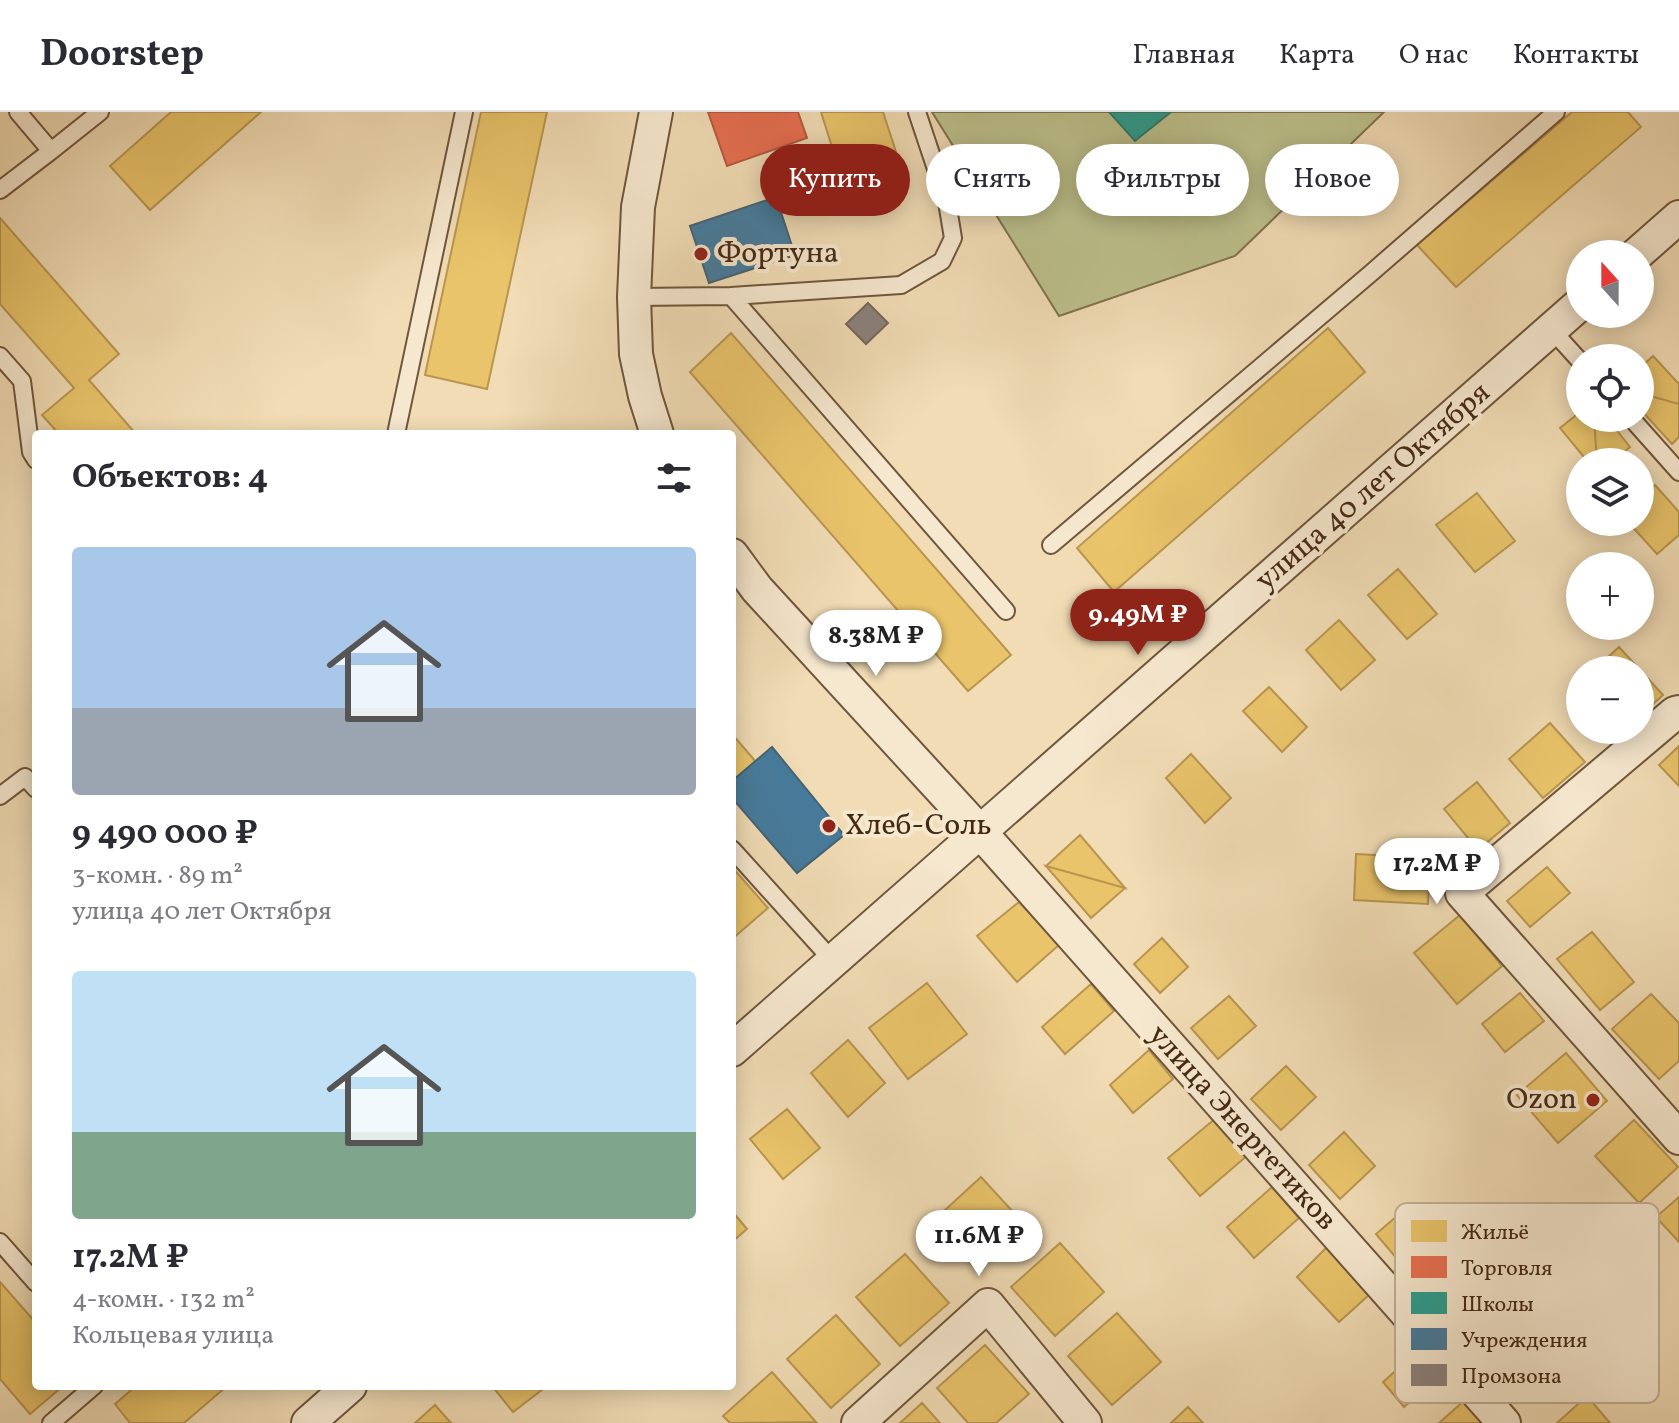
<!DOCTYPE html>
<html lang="ru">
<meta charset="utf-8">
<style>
:root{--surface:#fff;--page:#f7f7f7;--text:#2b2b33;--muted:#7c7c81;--line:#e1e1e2;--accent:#8f2418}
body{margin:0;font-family:Vollkorn,serif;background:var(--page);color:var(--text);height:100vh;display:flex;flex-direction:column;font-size:30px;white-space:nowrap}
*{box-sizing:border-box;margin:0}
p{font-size:26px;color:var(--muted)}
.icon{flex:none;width:44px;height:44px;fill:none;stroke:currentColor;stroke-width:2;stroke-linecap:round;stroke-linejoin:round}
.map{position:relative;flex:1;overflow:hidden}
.panel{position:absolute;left:32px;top:318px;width:704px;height:960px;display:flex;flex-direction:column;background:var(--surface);border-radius:8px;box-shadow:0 4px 20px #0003}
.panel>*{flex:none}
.top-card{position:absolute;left:760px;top:32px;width:760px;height:72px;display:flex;gap:16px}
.needle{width:52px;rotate:339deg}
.buttons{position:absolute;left:1566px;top:128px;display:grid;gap:16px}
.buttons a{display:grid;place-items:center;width:88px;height:88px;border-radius:50%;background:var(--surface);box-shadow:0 4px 20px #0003;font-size:40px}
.price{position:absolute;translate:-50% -68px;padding:0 18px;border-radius:28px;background:#fff;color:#222;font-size:26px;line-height:52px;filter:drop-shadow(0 2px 4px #0008)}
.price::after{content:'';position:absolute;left:50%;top:48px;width:24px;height:18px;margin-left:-12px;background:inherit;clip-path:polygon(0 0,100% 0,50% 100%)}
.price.active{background:var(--accent);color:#fff}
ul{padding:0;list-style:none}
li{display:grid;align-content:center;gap:16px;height:424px;padding:0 40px}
li span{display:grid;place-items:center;height:248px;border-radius:8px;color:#555}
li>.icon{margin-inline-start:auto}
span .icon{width:144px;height:144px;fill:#fffc;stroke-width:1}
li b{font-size:34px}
h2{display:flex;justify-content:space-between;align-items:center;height:96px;padding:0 40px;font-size:34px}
.chip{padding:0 28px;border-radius:36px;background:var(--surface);box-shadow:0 4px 20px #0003;font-size:28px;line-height:72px}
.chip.active{background:var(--accent);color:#fff}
header{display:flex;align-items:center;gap:48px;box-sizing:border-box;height:112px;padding:0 40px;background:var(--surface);border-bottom:2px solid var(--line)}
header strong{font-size:38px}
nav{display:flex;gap:44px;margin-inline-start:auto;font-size:28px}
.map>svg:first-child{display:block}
.green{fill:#bcc08c;stroke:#807450;stroke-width:2}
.homes{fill:#e9c46a;stroke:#b89650;stroke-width:2}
.shops{fill:#e76f51;stroke:#b65a3e;stroke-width:2}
.schools{fill:#2a9d8f;stroke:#327a6a;stroke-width:2}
.public{fill:#457b9d;stroke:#456274;stroke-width:2}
.industry{fill:#8a817c;stroke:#75675c;stroke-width:2}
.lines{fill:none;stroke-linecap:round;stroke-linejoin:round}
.lane-casing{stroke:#6f563c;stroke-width:20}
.street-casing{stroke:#6f563c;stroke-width:36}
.lane{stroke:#f6e8cf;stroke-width:16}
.street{stroke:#f6e8cf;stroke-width:32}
.poi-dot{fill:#8f2418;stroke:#f6e8cf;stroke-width:3}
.labels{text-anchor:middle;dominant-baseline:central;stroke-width:8;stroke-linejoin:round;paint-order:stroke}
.poi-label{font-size:30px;fill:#442913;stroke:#f6e8cf;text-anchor:start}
.street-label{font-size:30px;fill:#442913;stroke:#f6e8cf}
.key{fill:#f6e8cf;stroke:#c1af97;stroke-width:2}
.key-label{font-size:22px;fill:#442913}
</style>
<header>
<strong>Doorstep</strong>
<nav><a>Главная</a><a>Карта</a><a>О нас</a><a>Контакты</a></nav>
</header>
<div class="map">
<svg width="1679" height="1311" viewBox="0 0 1679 1311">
<rect width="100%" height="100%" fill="#f1dcb5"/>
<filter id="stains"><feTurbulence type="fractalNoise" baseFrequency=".0025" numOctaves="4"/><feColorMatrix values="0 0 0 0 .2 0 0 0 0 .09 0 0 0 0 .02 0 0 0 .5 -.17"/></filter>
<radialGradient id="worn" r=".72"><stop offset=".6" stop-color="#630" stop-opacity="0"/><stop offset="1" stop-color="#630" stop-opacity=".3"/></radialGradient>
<path class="green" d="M932,0H1384L1235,144L1059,204Z"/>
<path class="homes" d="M171,0H261L150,98L110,54Z
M481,0H547L487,277L425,263Z
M821,0H883L900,52L843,70Z
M1572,0H1628L1641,15L1456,175L1417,133Z
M0,106L119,242L89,268L136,322H59L42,303L74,276L0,192Z
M1328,216L1365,260L1114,480L1077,436Z
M731,221L1011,543L968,579L690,260Z
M1653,244L1679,272V292L1640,281V256Z
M1640,281L1679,292V325L1672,332L1640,297Z
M1580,300V306H1594L1597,350H1588L1560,316Z
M1594,306H1607L1630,335L1612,350H1597Z
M1655,373L1679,400V423L1657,442L1628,410H1640V386Z
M1477,381L1515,429L1475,460L1436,413Z
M1398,457L1437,502L1407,527L1368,483Z
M1339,508L1375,548L1341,578L1306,538Z
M1619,535L1663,583L1640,604V558H1594Z
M1269,575L1307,615L1282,640L1243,599Z
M1550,611L1585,650L1543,686L1509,647Z
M732,622L756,650L732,670Z
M1679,634V674L1659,653Z
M1191,642L1231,686L1205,711L1166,666Z
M1477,670L1510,711L1478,738L1444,697Z
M1080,723L1125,776L1046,754Z
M1356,742L1430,746L1428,792L1354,788Z
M1046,754L1125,776L1091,806Z
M732,755L768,796L732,827Z
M1547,755L1570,781L1530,815L1507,789Z
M1019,790L1059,833L1017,870L977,824Z
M1460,803L1502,854L1457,892L1414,841Z
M1592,820L1634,870L1600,898L1557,847Z
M1162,826L1188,855L1160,881L1134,852Z
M927,871L967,922L908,967L869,916Z
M1091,872L1114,899L1065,942L1042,915Z
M1520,881L1544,909L1505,940L1482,912Z
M1651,882L1679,911V949L1659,967L1612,917Z
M1229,884L1256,914L1218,947L1191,916Z
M848,928L885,971L848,1005L811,961Z
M1149,938L1173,967L1133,1001L1110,973Z
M1566,941L1607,989L1558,1031L1517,983Z
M1286,954L1316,985L1281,1018L1251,987Z
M787,997L820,1036L783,1067L750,1027Z
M1216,1006L1248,1043L1200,1084L1168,1046Z
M1634,1008L1678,1055L1639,1091L1595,1044Z
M1344,1020L1375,1054L1340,1087L1309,1053Z
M981,1065L1026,1114L977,1158L933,1109Z
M1272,1075L1299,1106L1254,1146L1227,1115Z
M1679,1085V1130L1656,1105Z
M1412,1091L1445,1131L1409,1161L1376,1122Z
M732,1099L747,1117L732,1130Z
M1060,1131L1104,1180L1055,1224L1011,1175Z
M1326,1136L1369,1183L1339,1210L1297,1165Z
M905,1142L949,1191L900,1234L856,1185Z
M0,1170L36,1211V1274H63L30,1302L0,1267Z
M1117,1201L1161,1250L1112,1293L1068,1244Z
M836,1203L880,1252L831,1296L787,1247Z
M985,1233L1029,1282L996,1311H968L937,1276Z
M1420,1237L1442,1262L1404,1295L1383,1270Z
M772,1260L816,1310L730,1311L723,1304Z
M136,1274H227L184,1311H130L115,1292Z
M492,1274H547L513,1300Z
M1587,1284L1610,1311H1557Z
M1465,1288L1487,1311H1439Z
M922,1291L940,1311H900Z
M435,1293L451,1311H415Z
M1188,1295L1203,1311H1171Z"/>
<path class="shops" d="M708,0H798L807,26L727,54Z"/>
<path class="schools" d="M1109,0H1171L1135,29Z"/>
<path class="public" d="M776,85L795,143L709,171L690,114Z
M772,635L844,723L797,761L732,686V669Z"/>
<path class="industry" d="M868,191L888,211L866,232L846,212Z"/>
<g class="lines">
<defs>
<path id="lane" d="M18,0L51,39L100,0
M0,78L51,39
M731,184L901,173L942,149L953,126L947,90L917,0
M634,185L731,184L1006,499
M1551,217L1580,249
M0,244L22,269L31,340L36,348
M1631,306L1679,360
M396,322L464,0
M1051,433L1370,162L1556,0
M0,684L25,665L36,677
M732,737L833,849
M0,1130L36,1171
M51,1311L94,1274"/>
<path id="street" d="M656,0L638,95L634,185L636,242L645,284L657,322
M1637,142L1679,105
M732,443L757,477L981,721L1504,1311
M1679,600L1675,601L1462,781L1679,1026
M732,938L1580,192
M308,1311L350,1274
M858,1311L988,1193L1085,1311"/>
</defs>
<use href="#lane" class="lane-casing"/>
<use href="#street" class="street-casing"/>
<use href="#lane" class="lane"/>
<use href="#street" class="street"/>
</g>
<g class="poi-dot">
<circle cx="701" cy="142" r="8"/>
<circle cx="829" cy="714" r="8"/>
<circle cx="1593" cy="988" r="8"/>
</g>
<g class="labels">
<g class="poi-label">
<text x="717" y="142">Фортуна</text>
<text x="845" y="714">Хлеб-Соль</text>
<text x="1577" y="988" text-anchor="end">Ozon</text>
</g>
<g class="street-label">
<text transform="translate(1373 375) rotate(-41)">улица 40 лет Октября</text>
<text transform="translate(1242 1016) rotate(48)">улица Энергетиков</text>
</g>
</g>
<rect x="1395" y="1091" width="264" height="200" rx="12" class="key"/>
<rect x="1411" y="1108" width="36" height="22" fill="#e9c46a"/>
<rect x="1411" y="1144" width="36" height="22" fill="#e76f51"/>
<rect x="1411" y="1180" width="36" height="22" fill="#2a9d8f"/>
<rect x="1411" y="1216" width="36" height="22" fill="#457b9d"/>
<rect x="1411" y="1252" width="36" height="22" fill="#8a817c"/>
<g class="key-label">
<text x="1461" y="1127">Жильё</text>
<text x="1461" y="1163">Торговля</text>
<text x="1461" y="1199">Школы</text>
<text x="1461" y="1235">Учреждения</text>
<text x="1461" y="1271">Промзона</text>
</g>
<rect width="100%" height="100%" filter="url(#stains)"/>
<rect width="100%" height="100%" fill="url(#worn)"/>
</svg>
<div class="buttons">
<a><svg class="needle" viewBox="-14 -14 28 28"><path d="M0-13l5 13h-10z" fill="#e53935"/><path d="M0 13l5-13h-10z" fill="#7c7c81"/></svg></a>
<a><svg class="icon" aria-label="locate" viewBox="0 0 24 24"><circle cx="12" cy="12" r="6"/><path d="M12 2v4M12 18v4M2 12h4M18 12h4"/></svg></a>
<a><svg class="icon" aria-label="layers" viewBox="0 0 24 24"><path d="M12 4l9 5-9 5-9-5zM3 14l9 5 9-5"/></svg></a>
<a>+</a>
<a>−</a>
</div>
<b class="price active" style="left:1138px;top:545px">9.49M ₽</b>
<b class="price" style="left:876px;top:566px">8.38M ₽</b>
<b class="price" style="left:1437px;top:794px">17.2M ₽</b>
<b class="price" style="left:979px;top:1166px">11.6M ₽</b>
<div class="top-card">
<a class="chip active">Купить</a>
<a class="chip">Снять</a>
<a class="chip">Фильтры</a>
<a class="chip">Новое</a>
</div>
<section class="panel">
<h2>Объектов: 4<svg class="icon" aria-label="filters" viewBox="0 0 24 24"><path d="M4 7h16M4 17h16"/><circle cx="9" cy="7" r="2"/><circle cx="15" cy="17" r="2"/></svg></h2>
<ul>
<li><span style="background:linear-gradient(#a9c7e8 65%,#9aa5b1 0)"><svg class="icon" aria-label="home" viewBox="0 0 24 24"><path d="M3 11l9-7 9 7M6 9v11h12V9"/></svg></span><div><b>9 490 000 ₽</b><p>3-комн. · 89 m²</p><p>улица 40 лет Октября</p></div></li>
<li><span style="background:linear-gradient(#bfe0f5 65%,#7fa58c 0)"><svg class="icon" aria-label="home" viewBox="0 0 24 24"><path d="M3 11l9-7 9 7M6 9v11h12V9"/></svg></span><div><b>17.2M ₽</b><p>4-комн. · 132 m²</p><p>Кольцевая улица</p></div></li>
</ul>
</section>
</div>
